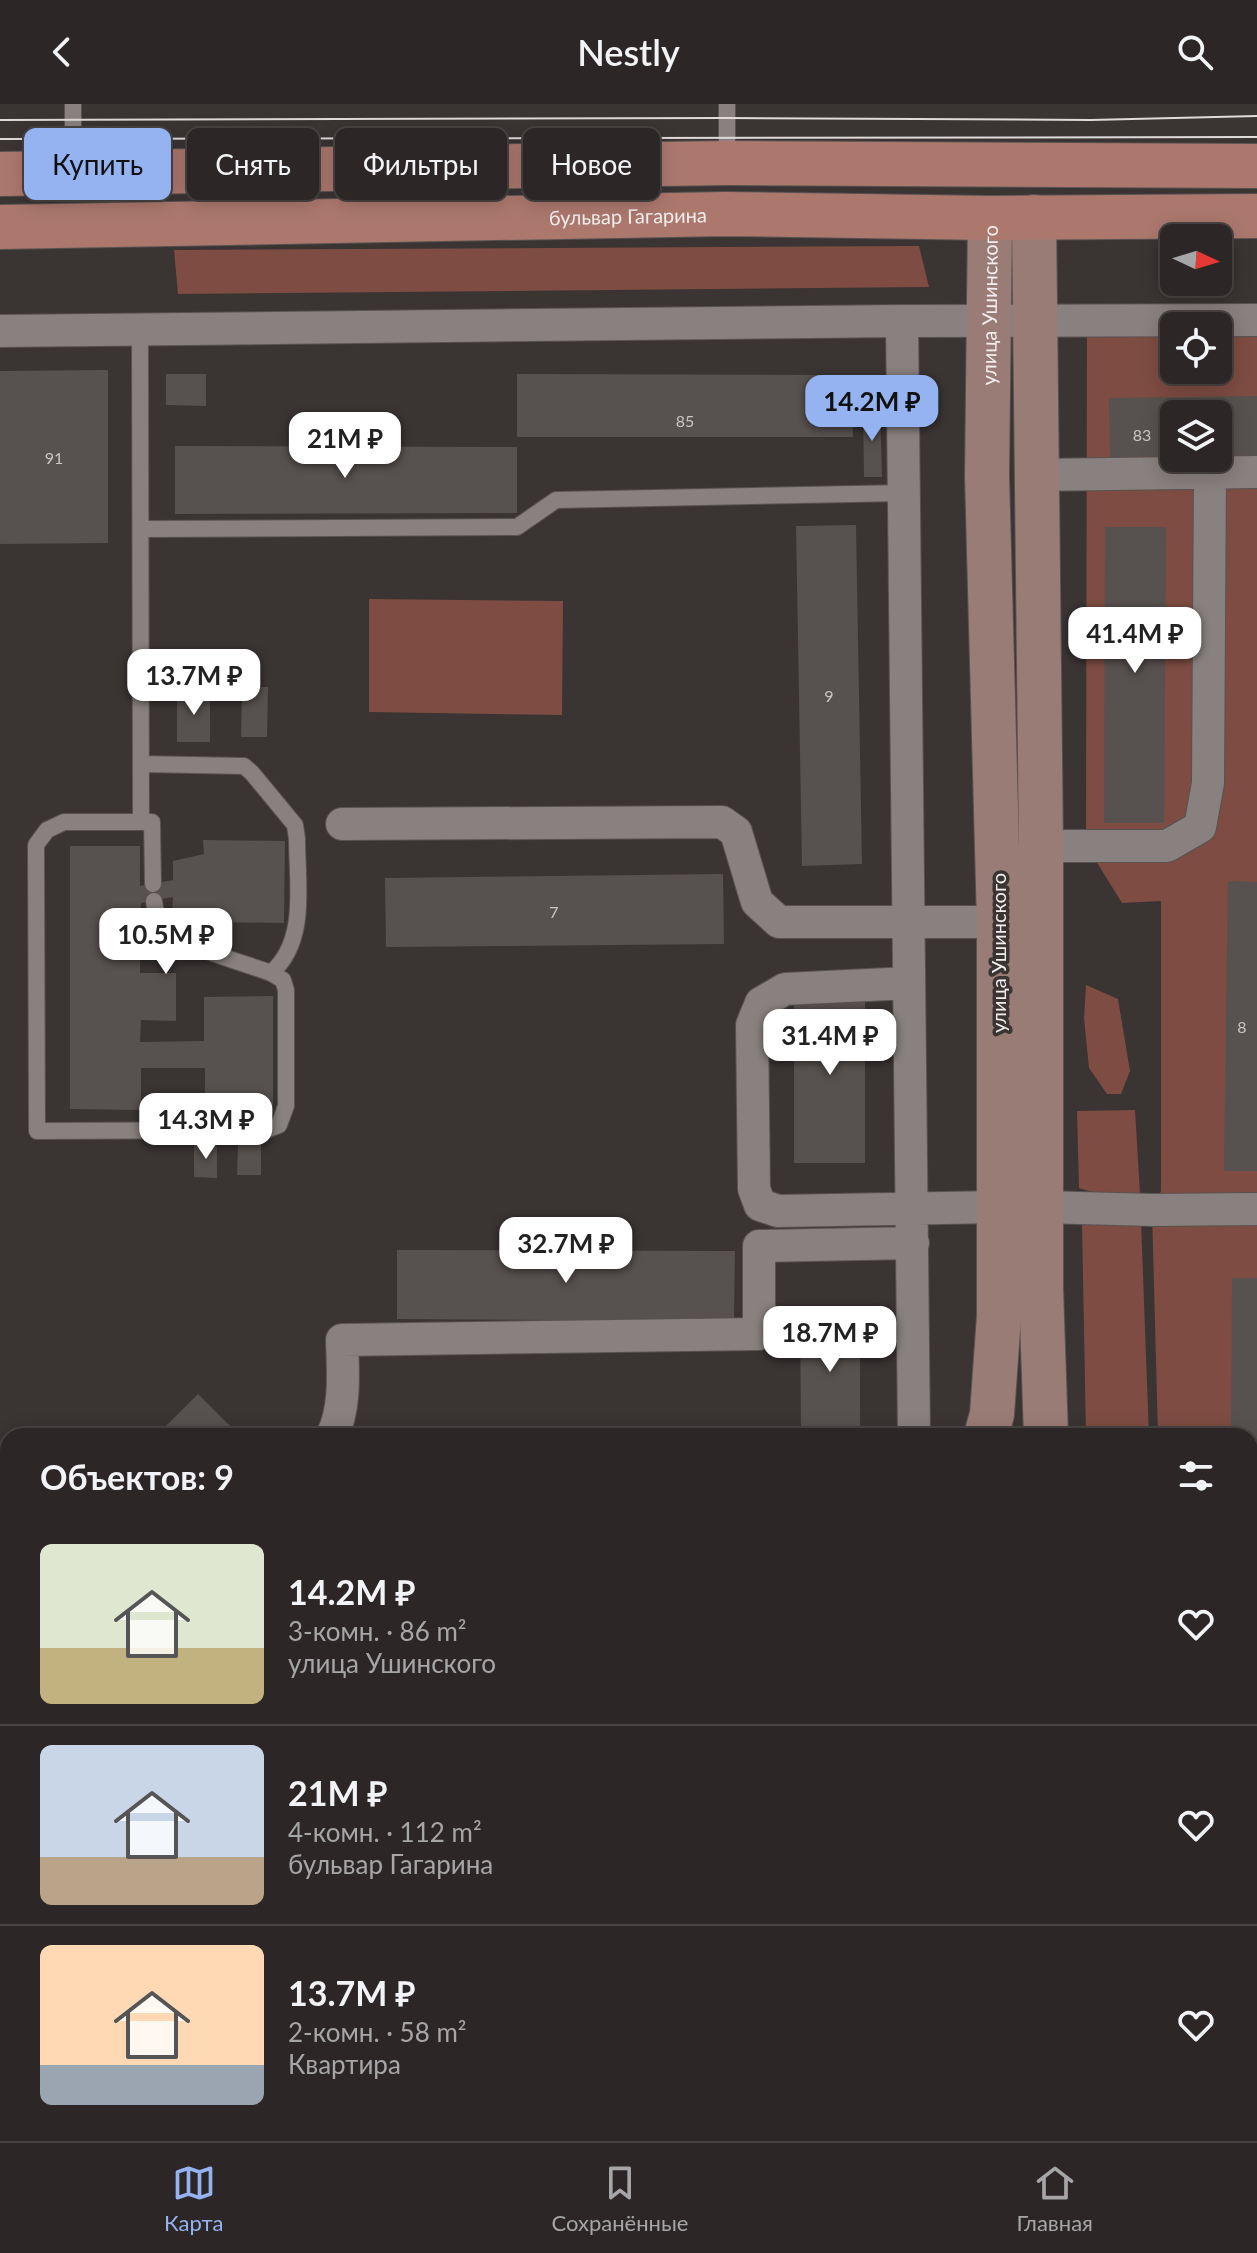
<!DOCTYPE html>
<html lang="ru">
<meta charset="utf-8">
<style>
:root{--surface:#2c2726;--page:#342f2e;--text:#f1f3f6;--muted:#a6a5a7;--line:#484443;--accent:#95b2f1}
body{margin:0;font-family:Lato,sans-serif;background:var(--page);color:var(--text);height:100vh;display:flex;flex-direction:column;font-size:30px;white-space:nowrap}
*{box-sizing:border-box;margin:0}
p{font-size:26px;color:var(--muted)}
.icon{flex:none;width:44px;height:44px;fill:none;stroke:currentColor;stroke-width:2;stroke-linecap:round;stroke-linejoin:round}
.map{position:relative;flex:1;overflow:hidden}
.details{position:absolute;left:0px;top:1324px;width:1258px;height:714px;display:flex;flex-direction:column;background:var(--surface);border-radius:24px 24px 0 0;box-shadow:0 4px 20px #0003,0 0 0 2px var(--line)}
.details>*{flex:none}
.top-card{position:absolute;left:24px;top:24px;width:800px;height:72px;display:flex;gap:16px}
.needle{width:52px;rotate:94deg}
.controls{position:absolute;left:1160px;top:120px;display:grid;gap:16px}
.controls a{display:grid;place-items:center;width:72px;height:72px;border-radius:12px;background:var(--surface);box-shadow:0 4px 20px #0003,0 0 0 2px var(--line);font-size:40px}
.price{position:absolute;translate:-50% -68px;padding:0 18px;border-radius:16px;background:#fff;color:#222;font-size:26px;line-height:52px;filter:drop-shadow(0 2px 4px #0008)}
.price::after{content:'';position:absolute;left:50%;top:48px;width:24px;height:18px;margin-left:-12px;background:inherit;clip-path:polygon(0 0,100% 0,50% 100%)}
.price.active{background:var(--accent);color:#111}
ul{padding:0;list-style:none}
li{display:flex;align-items:center;gap:24px;height:200px;padding:0 40px}
li+li{border-top:2px solid var(--line)}
li span{display:grid;place-items:center;flex:none;width:224px;height:160px;border-radius:12px;color:#555}
li>.icon{margin-inline-start:auto}
span .icon{width:96px;height:96px;fill:#fffc;stroke-width:1}
li b{font-size:34px}
h2{display:flex;justify-content:space-between;align-items:center;height:96px;padding:0 40px;font-size:34px}
.chip{padding:0 28px;border-radius:12px;background:var(--surface);box-shadow:0 4px 20px #0003,0 0 0 2px var(--line);font-size:28px;line-height:72px}
.chip.active{background:var(--accent);color:#111}
header{display:flex;justify-content:space-between;align-items:center;height:104px;padding:0 40px;background:var(--surface);font-size:36px;font-weight:600}
.tabs{display:flex;justify-content:space-around;align-items:center;height:112px;border-top:2px solid var(--line);background:var(--surface);font-size:22px;color:var(--muted)}
.tabs a{display:grid;justify-items:center;gap:4px}
.tabs .active{color:var(--accent)}
.map>svg:first-child{display:block}
.built{fill:#483c39}
.green{fill:#7e4c42;fill-rule:evenodd}
.building{fill:#57514f}
.lines{fill:none;stroke-linecap:round;stroke-linejoin:round}
.service-casing{stroke:#575351;stroke-width:18}
.pedestrian-casing{stroke:#575351;stroke-width:26}
.minor-casing{stroke:#575351;stroke-width:34}
.secondary-casing{stroke:#575351;stroke-width:46}
.primary-casing{stroke:#575351;stroke-width:46}
.service{stroke:#88817f;stroke-width:16}
.pedestrian{stroke:#88817f;stroke-width:24}
.minor{stroke:#88817f;stroke-width:32}
.secondary{stroke:#9a7c76;stroke-width:44}
.primary{stroke:#ac786e;stroke-width:44}
.tram{stroke:#dfdbda;stroke-width:2}
.labels{text-anchor:middle;dominant-baseline:central;stroke-width:7;stroke-linejoin:round;paint-order:stroke}
.number-label{font-size:16px;fill:#cbc7c6}
.street-label{font-size:20px;fill:#f2eeed;stroke:#3a3433}
</style>
<header><svg class="icon" aria-label="back" viewBox="0 0 24 24"><path d="M15 5l-7 7 7 7"/></svg>Nestly<svg class="icon" aria-label="search" viewBox="0 0 24 24"><circle cx="10" cy="10" r="6"/><path d="M15 15l6 6"/></svg></header>
<div class="map">
<svg width="1257" height="2037" viewBox="0 0 1257 2037">
<rect width="100%" height="100%" fill="#3a3433"/>
<path class="built" d="M8,1629V2030H384L377,2037H0V1636Z"/>
<path class="green" d="M919,142L929,183L178,190L174,146Z
M1257,216V1571L1250,1570V1332H1158L1152,1106L1161,1087V797L1122,799L1086,741L1087,217ZM1174,222H1218V266H1174ZM1174,310H1218V354H1174Z
M369,495L563,497L562,611L369,608Z
M1086,881L1118,895L1130,967L1121,990H1107L1089,964L1084,914Z
M1135,1006L1140,1089L1098,1090L1079,1084L1077,1007Z
M1141,1117L1149,1332H1086L1082,1119Z
M1079,2030H1175L1181,2037H1086Z"/>
<path class="building" d="M108,266V439L0,440V267Z
M166,270H206V302L166,301Z
M517,270L852,271L853,333H517Z
M1257,292V351H1218V310H1174V352L1110,353L1109,294Z
M863,305H880L882,373H864Z
M175,342L517,343V409L175,410Z
M856,421L862,760L802,762L796,422Z
M1105,423H1166L1164,719H1104Z
M242,583H268L267,633H241Z
M177,588H210V638H177Z
M203,736L285,737L284,819L205,818V811H172L173,793L141,799L140,869H176V917L141,916L140,938L204,937V893L273,892V1010H205V964H141V1006L70,1005V742H140V782L173,776V757L204,750Z
M723,770L724,840L386,843L385,774Z
M1228,777L1257,778V1067H1224Z
M794,887H865V1059H794Z
M194,1041H217V1074L194,1073Z
M238,1041H261V1071H237Z
M397,1146L735,1147L734,1217L397,1215Z
M1232,1174H1257V1439H1250V1332H1231Z
M860,1207V1332H801L800,1208Z
M198,1290L240,1332H156Z
M8,1478V1577L0,1569V1486Z
M1250,1676H1257V1852H1250Z
M0,1835L8,1843V2001L0,2009Z
M88,2030H189L191,2032L186,2037H95Z
M637,2030H925L930,2037H630Z"/>
<g class="lines">
<defs>
<path id="service" d="M73,0V66
M727,0V58
M140,226L141,718
M142,425L517,423L556,396L905,389
M141,660L244,662L252,669L295,721L297,735C297,780 308,837 271,869
M153,780L152,718H64L47,726L36,741L37,1027L266,1026L279,1021L286,1002V886L283,876L271,869C247,860 182,842 165,826C158,818 155,807 154,797
M0,1600L8,1606
M0,1740L8,1732
M0,1810L8,1818
M1250,1967L1257,1958
M49,2030L56,2037
M213,2030L220,2037
M10,2037L17,2030"/>
<path id="pedestrian" d="M1250,1596H1257"/>
<path id="minor" d="M902,217L914,1332
M0,227L902,217L1257,216
M1036,371L1257,368
M342,720L722,718L736,728L757,798L779,818H999
M1041,742H1167L1200,723L1208,679L1210,368
M909,879L785,885L761,899L752,921L754,1085L760,1101L778,1107L998,1103
M1042,1103L1152,1106L1257,1105
M332,1332C346,1304 343,1267 342,1236L759,1230V1142L913,1139
M552,2037L559,2030"/>
<g id="secondary">
<path d="M1034,113L1041,742V1184L1046,1332"/>
<path id="s1" d="M986,1332L992,1310L999,1212V818L987,372L990,114"/>
<path d="M1043,2030L1048,2037"/>
<path d="M1217,2030L1223,2037"/>
</g>
<g id="primary">
<path d="M0,70L727,59L1257,62"/>
<path id="s2" d="M0,123L726,110L990,114L1257,112"/>
</g>
</defs>
<use href="#service" class="service-casing"/>
<use href="#pedestrian" class="pedestrian-casing"/>
<use href="#minor" class="minor-casing"/>
<use href="#secondary" class="secondary-casing"/>
<use href="#primary" class="primary-casing"/>
<use href="#service" class="service"/>
<use href="#pedestrian" class="pedestrian"/>
<use href="#minor" class="minor"/>
<use href="#secondary" class="secondary"/>
<use href="#primary" class="primary"/>
<path class="tram" d="M0,16L727,14L1091,16L1257,12
M0,35L1257,33"/>
</g>
<g class="labels">
<g class="number-label">
<text x="685" y="316">85</text>
<text x="1142" y="330">83</text>
<text x="54" y="353">91</text>
<text x="829" y="591">9</text>
<text x="554" y="807">7</text>
<text x="1242" y="922">8</text>
</g>
<g class="street-label">
<text stroke="none"><textPath href="#s2" startOffset="628">бульвар Гагарина</textPath></text>
<text stroke="none"><textPath href="#s1" startOffset="1132">улица Ушинского</textPath></text>
<text transform="translate(998 849) rotate(-90)">улица Ушинского</text>
</g>
</g>
</svg>
<div class="controls">
<a><svg class="needle" viewBox="-14 -14 28 28"><path d="M0-13l5 13h-10z" fill="#e53935"/><path d="M0 13l5-13h-10z" fill="#a6a5a7"/></svg></a>
<a><svg class="icon" aria-label="locate" viewBox="0 0 24 24"><circle cx="12" cy="12" r="6"/><path d="M12 2v4M12 18v4M2 12h4M18 12h4"/></svg></a>
<a><svg class="icon" aria-label="layers" viewBox="0 0 24 24"><path d="M12 4l9 5-9 5-9-5zM3 14l9 5 9-5"/></svg></a>
</div>
<b class="price active" style="left:872px;top:339px">14.2M ₽</b>
<b class="price" style="left:345px;top:376px">21M ₽</b>
<b class="price" style="left:1135px;top:571px">41.4M ₽</b>
<b class="price" style="left:194px;top:613px">13.7M ₽</b>
<b class="price" style="left:166px;top:872px">10.5M ₽</b>
<b class="price" style="left:830px;top:973px">31.4M ₽</b>
<b class="price" style="left:206px;top:1057px">14.3M ₽</b>
<b class="price" style="left:566px;top:1181px">32.7M ₽</b>
<b class="price" style="left:830px;top:1270px">18.7M ₽</b>
<div class="top-card">
<a class="chip active">Купить</a>
<a class="chip">Снять</a>
<a class="chip">Фильтры</a>
<a class="chip">Новое</a>
</div>
<section class="details">
<h2>Объектов: 9<svg class="icon" aria-label="filters" viewBox="0 0 24 24"><path d="M4 7h16M4 17h16"/><circle cx="9" cy="7" r="2"/><circle cx="15" cy="17" r="2"/></svg></h2>
<ul>
<li><span style="background:linear-gradient(#dfe7d0 65%,#c2b280 0)"><svg class="icon" aria-label="home" viewBox="0 0 24 24"><path d="M3 11l9-7 9 7M6 9v11h12V9"/></svg></span><div><b>14.2M ₽</b><p>3-комн. · 86 m²</p><p>улица Ушинского</p></div><svg class="icon" aria-label="heart" viewBox="0 0 24 24"><path d="M12 20l-8-8c-3-5 5-10 8-4 3-6 11-1 8 4z"/></svg></li>
<li><span style="background:linear-gradient(#c9d6e8 70%,#b9a48a 0)"><svg class="icon" aria-label="home" viewBox="0 0 24 24"><path d="M3 11l9-7 9 7M6 9v11h12V9"/></svg></span><div><b>21M ₽</b><p>4-комн. · 112 m²</p><p>бульвар Гагарина</p></div><svg class="icon" aria-label="heart" viewBox="0 0 24 24"><path d="M12 20l-8-8c-3-5 5-10 8-4 3-6 11-1 8 4z"/></svg></li>
<li><span style="background:linear-gradient(#ffd9b3 75%,#9aa5b1 0)"><svg class="icon" aria-label="home" viewBox="0 0 24 24"><path d="M3 11l9-7 9 7M6 9v11h12V9"/></svg></span><div><b>13.7M ₽</b><p>2-комн. · 58 m²</p><p>Квартира</p></div><svg class="icon" aria-label="heart" viewBox="0 0 24 24"><path d="M12 20l-8-8c-3-5 5-10 8-4 3-6 11-1 8 4z"/></svg></li>
</ul>
</section>
</div>
<nav class="tabs">
<a class="active"><svg class="icon" aria-label="map" viewBox="0 0 24 24"><path d="M3 6l6-2 6 2 6-2v14l-6 2-6-2-6 2zM9 4v14M15 6v14"/></svg>Карта</a>
<a><svg class="icon" aria-label="saved" viewBox="0 0 24 24"><path d="M7 4h10v16l-5-4-5 4z"/></svg>Сохранённые</a>
<a><svg class="icon" aria-label="home" viewBox="0 0 24 24"><path d="M3 11l9-7 9 7M6 9v11h12V9"/></svg>Главная</a>
</nav>
